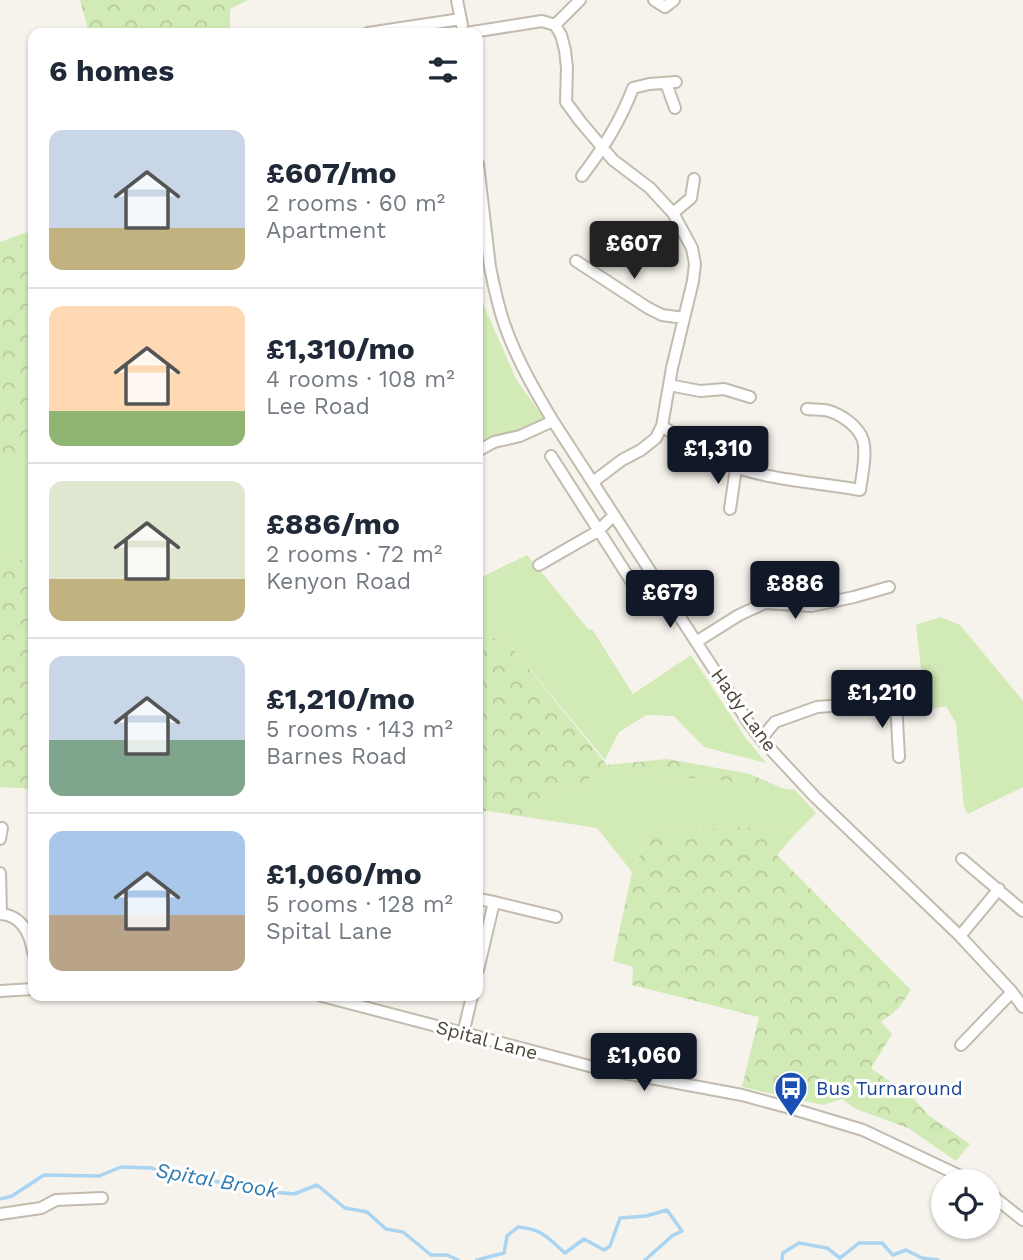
<!DOCTYPE html>
<meta charset="utf-8">
<style>
:root{--surface:#fff;--page:#f6f6f7;--text:#1f2937;--muted:#747a83;--line:#e0e1e3;--accent:#111827}
body{margin:0;font-family:"Work Sans",sans-serif;background:var(--page);color:var(--text);height:100vh;display:flex;flex-direction:column;font-size:26px;white-space:nowrap}
*{box-sizing:border-box;margin:0}
p{font-size:23px;color:var(--muted)}
.icon{flex:none;width:38px;height:38px;fill:none;stroke:currentColor;stroke-width:2;stroke-linecap:round;stroke-linejoin:round}
.map{position:relative;flex:1;overflow:hidden}
.drawer{position:absolute;left:28px;top:28px;width:455px;height:973px;display:flex;flex-direction:column;background:var(--surface);border-radius:14px;box-shadow:0 2px 5px #0004}
.drawer>*{flex:none}
.tools{position:absolute;left:931px;top:1169px;display:grid;gap:14px}
.tools a{display:grid;place-items:center;width:70px;height:70px;border-radius:50%;background:var(--surface);box-shadow:0 2px 5px #0004;font-size:35px}
.price{position:absolute;translate:-50% -60px;padding:0 16px;border-radius:7px;background:var(--accent);color:#fff;font-size:23px;line-height:46px;filter:drop-shadow(0 2px 4px #0008)}
.price::after{content:'';position:absolute;left:50%;top:42px;width:21px;height:16px;margin-left:-10px;background:inherit;clip-path:polygon(0 0,100% 0,50% 100%)}
.price.current{background:#222;color:#fff}
ul{padding:0;list-style:none}
li{display:flex;align-items:center;gap:21px;height:175px;padding:0 21px}
li+li{border-top:2px solid var(--line)}
li span{display:grid;place-items:center;flex:none;width:196px;height:140px;border-radius:14px;color:#555}
li>.icon{margin-inline-start:auto}
span .icon{width:84px;height:84px;fill:#fffc;stroke-width:1}
li b{font-size:30px}
h2{display:flex;justify-content:space-between;align-items:center;height:84px;padding:0 21px;font-size:30px}
.map>svg:first-child{display:block}
.green{fill:#d2eab5}
.forest{fill:url(#forest-crowns)}
.lines{fill:none;stroke-linecap:round;stroke-linejoin:round}
.stream{stroke:#a9d4f2;stroke-width:3.5}
.minor-casing{stroke:#c2bbae;stroke-width:14}
.minor{stroke:#fff;stroke-width:10}
.labels{text-anchor:middle;dominant-baseline:central;stroke-width:6;stroke-linejoin:round;paint-order:stroke}
.street-label{font-size:19px;fill:#4b4439;stroke:#fff}
.transit-label{font-size:19px;fill:#164399;stroke:#fff;text-anchor:start}
.water-label{font-size:21px;font-style:italic;fill:#2e7ab2;stroke:#fff}
</style>
<div class="map">
<svg width="1023" height="1260" viewBox="0 0 1023 1260">
<defs>
<pattern id="forest-crowns" width="20" height="18" patternUnits="userSpaceOnUse" patternTransform="scale(1.75)"><rect width="20" height="18" fill="#d2eab5"/><path d="M2 6a3 3 0 1 1 6 0M12 15a3 3 0 1 1 6 0" fill="none" stroke="#b6ca9c"/></pattern>
</defs>
<rect width="100%" height="100%" fill="#f6f3ec"/>
<path class="green" d="M33,230V565L0,550V242Z
M478,268L481,299L516,379L547,423L478,451Z
M527,555L589,630L592,629L633,694L691,655L745,737L766,763L704,747L674,716L646,715L619,732L605,760L506,640L478,636V579Z
M940,617L960,625L1023,701V787L968,814L964,807L956,723L946,706L926,710L916,625Z
M607,766L662,776L719,780L795,790L816,813L796,833L743,827L649,831L632,872L597,828L539,819L550,789L585,786L587,780Z"/>
<path class="forest" d="M80,0H248L230,9V33H89Z
M33,241V454L0,461V253Z
M0,550L33,565V789L0,787Z
M478,636L506,640L607,765L667,759L750,774L786,790L719,780L662,776L607,766L587,780L586,786L550,789L539,819L488,811L478,812Z
M743,827L796,833L777,855L911,990L898,1009L881,1022L892,1034L871,1068L915,1100L928,1115L970,1144L956,1161L908,1128L856,1109L842,1099L823,1105L742,1087L759,1017L632,985L633,967L613,961L632,872L649,831Z"/>
<g class="lines">
<path class="stream" d="M0,1199L12,1196L44,1175L99,1176L121,1167L152,1168L167,1176H192L249,1189L259,1187L273,1192L294,1194L317,1185L345,1208L367,1212L386,1229L403,1232L431,1255H447L458,1260
M477,1260L504,1253L507,1236L518,1227C542,1229 548,1238 565,1253L584,1239L604,1250L610,1246L620,1218L646,1216L667,1210L682,1231L672,1236L645,1260
M782,1260L783,1253L799,1243L827,1248L840,1258L859,1243H882L893,1255L906,1250L922,1258L938,1260"/>
<defs>
<path id="minor" d="M457,0L462,25
M654,0L665,7L674,0
M555,25L580,0
M368,33L461,19
M466,33L542,21L555,25L561,35L565,50L567,68L566,102L580,121L613,160L650,188L673,213L691,198L694,179
M666,83L675,108
M478,164L490,267C494,286 498,307 505,326C517,360 535,391 553,421L748,722L761,739L815,797L960,936L1012,992L1023,1007
M582,176C604,147 620,122 633,88L649,84L676,82
M576,261L648,308L662,315L684,318
M669,385L700,391L724,389L750,397
M662,426C681,439 701,453 722,462C763,480 816,482 860,490C862,475 867,454 863,440C858,426 842,415 829,411C822,409 814,410 807,409
M478,451L494,442L520,436L553,421
M551,456L633,584
M593,482L622,460L641,450L656,438L662,426L672,368L693,281L695,264L692,248L673,213
M730,509L736,468
M539,565L598,531L614,515
M696,642L739,615L765,603L811,606L854,597L889,587
M896,701L899,757
M761,739L775,722L817,707L921,699
M0,839L2,828
M962,859L1023,911
M0,873L1,914
M478,899L494,902L478,970
M494,902L556,917
M0,914C21,915 30,933 33,952
M960,936L999,889
M0,991L33,989
M322,996L597,1068L742,1095L790,1108L863,1130L971,1181
M463,1034L472,996
M961,1045L1012,992
M989,1193L1023,1220
M0,1214L41,1208L56,1200L102,1198"/>
</defs>
<use href="#minor" class="minor-casing"/>
<use href="#minor" class="minor"/>
</g>
<defs>
<symbol id="bus-pin" viewBox="-11 -11 22 30"><path d="M0 17L-7.5 6A9.5 9.5 0 1 1 7.5 6Z" fill="#1a4fb4" stroke="#fff"/><path d="M-5-6H5V4H4V6H2V4H-2V6H-4V4H-5ZM-3.5-4V0h7V-4ZM-3.5 1.2v1.5H-2V1.2ZM2 1.2v1.5H3.5V1.2Z" fill="#fff"/></symbol>
</defs>
<g fill-rule="evenodd">
<use href="#bus-pin" x="772" y="1069" width="38" height="52"/>
</g>
<g class="labels">
<g class="street-label">
<text transform="translate(744 710) rotate(54)">Hady Lane</text>
<text transform="translate(487 1040) rotate(15)">Spital Lane</text>
</g>
<g class="transit-label">
<text x="816" y="1088">Bus Turnaround</text>
</g>
<g class="water-label">
<text transform="translate(217 1180) rotate(10)">Spital Brook</text>
</g>
</g>
</svg>
<div class="tools">
<a><svg class="icon" aria-label="locate" viewBox="0 0 24 24"><circle cx="12" cy="12" r="6"/><path d="M12 2v4M12 18v4M2 12h4M18 12h4"/></svg></a>
</div>
<b class="price current" style="left:634px;top:281px">£607</b>
<b class="price" style="left:718px;top:486px">£1,310</b>
<b class="price" style="left:795px;top:621px">£886</b>
<b class="price" style="left:670px;top:630px">£679</b>
<b class="price" style="left:882px;top:730px">£1,210</b>
<b class="price" style="left:644px;top:1093px">£1,060</b>
<section class="drawer">
<h2>6 homes<svg class="icon" aria-label="filters" viewBox="0 0 24 24"><path d="M4 7h16M4 17h16"/><circle cx="9" cy="7" r="2"/><circle cx="15" cy="17" r="2"/></svg></h2>
<ul>
<li><span style="background:linear-gradient(#c9d6e8 70%,#c2b280 0)"><svg class="icon" aria-label="home" viewBox="0 0 24 24"><path d="M3 11l9-7 9 7M6 9v11h12V9"/></svg></span><div><b>£607/mo</b><p>2 rooms · 60 m²</p><p>Apartment</p></div></li>
<li><span style="background:linear-gradient(#ffd9b3 75%,#8fb573 0)"><svg class="icon" aria-label="home" viewBox="0 0 24 24"><path d="M3 11l9-7 9 7M6 9v11h12V9"/></svg></span><div><b>£1,310/mo</b><p>4 rooms · 108 m²</p><p>Lee Road</p></div></li>
<li><span style="background:linear-gradient(#dfe7d0 70%,#c2b280 0)"><svg class="icon" aria-label="home" viewBox="0 0 24 24"><path d="M3 11l9-7 9 7M6 9v11h12V9"/></svg></span><div><b>£886/mo</b><p>2 rooms · 72 m²</p><p>Kenyon Road</p></div></li>
<li><span style="background:linear-gradient(#c9d6e8 60%,#7fa58c 0)"><svg class="icon" aria-label="home" viewBox="0 0 24 24"><path d="M3 11l9-7 9 7M6 9v11h12V9"/></svg></span><div><b>£1,210/mo</b><p>5 rooms · 143 m²</p><p>Barnes Road</p></div></li>
<li><span style="background:linear-gradient(#a9c7e8 60%,#b9a48a 0)"><svg class="icon" aria-label="home" viewBox="0 0 24 24"><path d="M3 11l9-7 9 7M6 9v11h12V9"/></svg></span><div><b>£1,060/mo</b><p>5 rooms · 128 m²</p><p>Spital Lane</p></div></li>
</ul>
</section>
</div>
